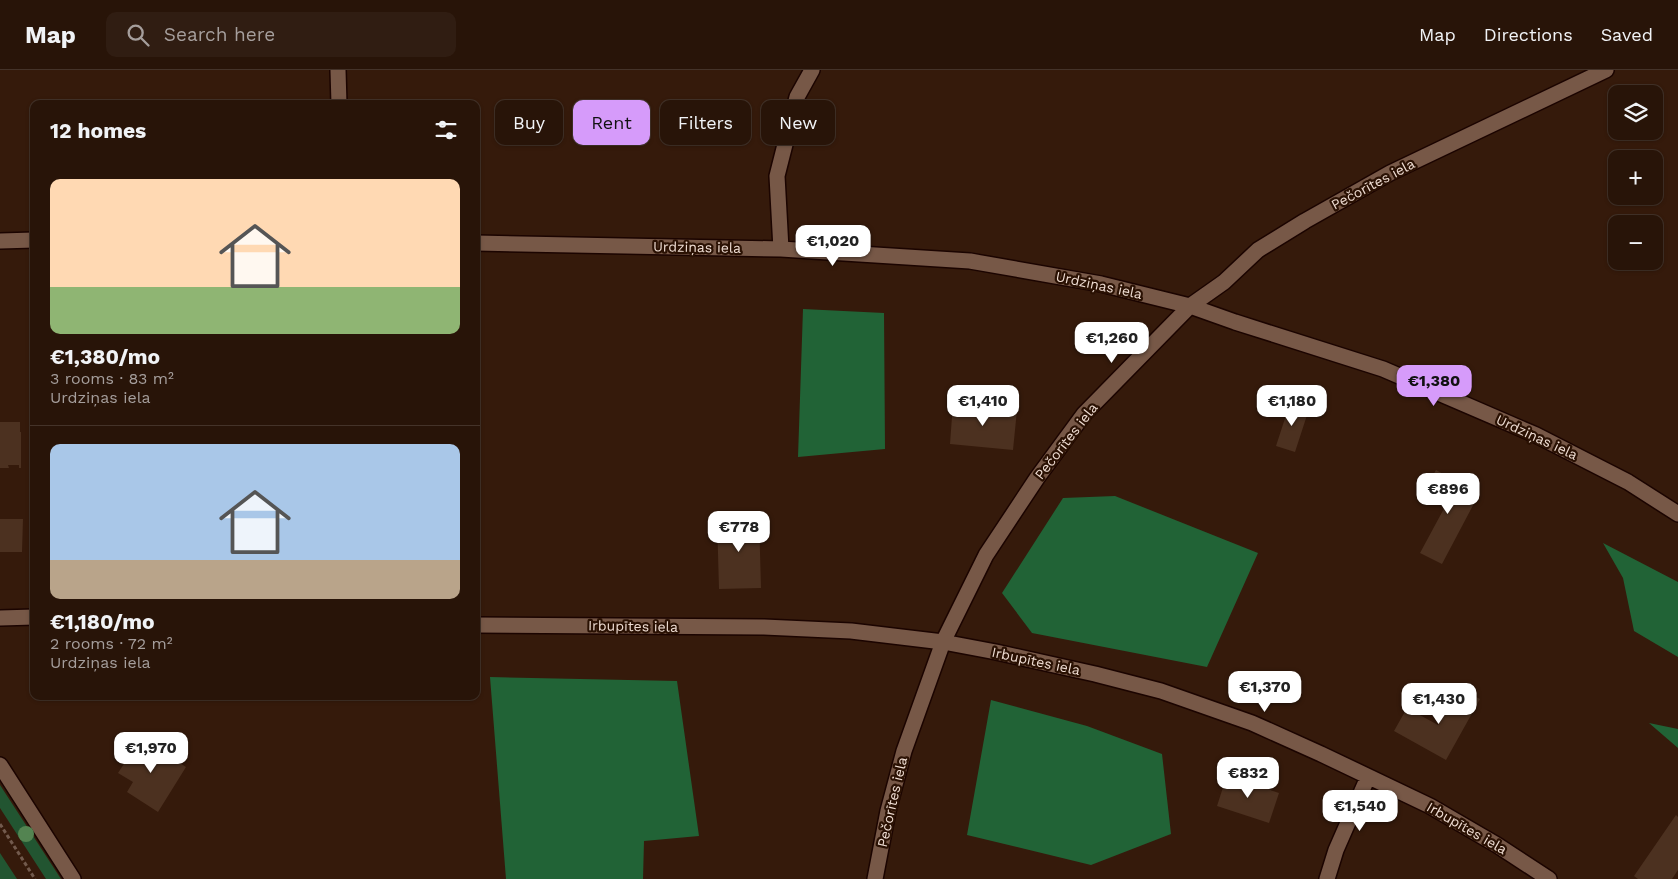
<!DOCTYPE html>
<meta charset="utf-8">
<style>
:root{--surface:#281408;--page:#301d12;--text:#f1f3f6;--muted:#a59e9c;--line:#443329;--accent:#d69bfa}
body{margin:0;font-family:"Work Sans",sans-serif;background:var(--page);color:var(--text);height:100vh;display:flex;flex-direction:column;font-size:19px;white-space:nowrap}
*{box-sizing:border-box;margin:0}
p{font-size:16px;color:var(--muted)}
.icon{flex:none;width:28px;height:28px;fill:none;stroke:currentColor;stroke-width:2;stroke-linecap:round;stroke-linejoin:round}
.map{position:relative;flex:1;overflow:hidden}
.drawer{position:absolute;left:30px;top:30px;width:450px;height:600px;display:flex;flex-direction:column;background:var(--surface);border-radius:10px;box-shadow:0 1px 4px #0004,0 0 0 1px var(--line)}
.drawer>*{flex:none}
.banner{position:absolute;left:495px;top:30px;width:475px;height:45px;display:flex;gap:10px}
.fabs{position:absolute;left:1608px;top:15px;display:grid;gap:10px}
.fabs a{display:grid;place-items:center;width:55px;height:55px;border-radius:10px;background:var(--surface);box-shadow:0 1px 4px #0004,0 0 0 1px var(--line);font-size:25px}
.price{position:absolute;translate:-50% -42px;padding:0 11px;border-radius:10px;background:#fff;color:#222;font-size:16px;line-height:32px;filter:drop-shadow(0 1px 2px #0008)}
.price::after{content:'';position:absolute;left:50%;top:30px;width:15px;height:11px;margin-left:-8px;background:inherit;clip-path:polygon(0 0,100% 0,50% 100%)}
.price.active{background:var(--accent);color:#111}
ul{padding:0;list-style:none}
li{display:grid;align-content:center;gap:10px;height:265px;padding:0 20px}
li+li{border-top:1px solid var(--line)}
li span{display:grid;place-items:center;height:155px;border-radius:10px;color:#555}
li>.icon{margin-inline-start:auto}
span .icon{width:90px;height:90px;fill:#fffc;stroke-width:1}
li b{font-size:21px}
h2{display:flex;justify-content:space-between;align-items:center;height:60px;padding:0 20px;font-size:21px}
.pill{padding:0 18px;border-radius:10px;background:var(--surface);box-shadow:0 1px 4px #0004,0 0 0 1px var(--line);font-size:18px;line-height:45px}
.pill.active{background:var(--accent);color:#111}
header{display:flex;align-items:center;gap:30px;box-sizing:border-box;height:70px;padding:0 25px;background:var(--surface);border-bottom:1px solid var(--line)}
header strong{font-size:24px}
nav{display:flex;gap:28px;margin-inline-start:auto;font-size:18px}
.search{width:350px;height:45px;background:var(--page);display:flex;align-items:center;gap:12px;box-sizing:border-box;padding:0 18px;border-radius:10px;color:var(--muted);font-size:19px}
.map>svg:first-child{display:block}
.green{fill:#225531}
.forest{fill:#216336}
.building{fill:#4c3120}
.lines{fill:none;stroke-linecap:round;stroke-linejoin:round}
.street-casing{stroke:#1b0400;stroke-width:18}
.path{stroke:#725a4d;stroke-width:3;stroke-dasharray:4 2.5;stroke-linecap:butt}
.street{stroke:#775847;stroke-width:15}
.tree{fill:#538451}
.labels{text-anchor:middle;dominant-baseline:central;stroke-width:4.5;stroke-linejoin:round;paint-order:stroke}
.street-label{font-size:14px;fill:#efddd3;stroke:#2a1103}
</style>
<header>
<strong>Map</strong>
<div class="search"><svg class="icon" aria-label="search" viewBox="0 0 24 24"><circle cx="10" cy="10" r="6"/><path d="M15 15l6 6"/></svg>Search here</div>
<nav><a>Map</a><a>Directions</a><a>Saved</a></nav>
</header>
<div class="map">
<svg width="1678" height="809" viewBox="0 0 1678 809">
<rect width="100%" height="100%" fill="#351a0b"/>
<path class="green" d="M0,715L61,809H46L0,738Z
M0,783L17,809H0Z"/>
<path class="forest" d="M803,239L884,243L885,379L798,387Z
M1115,426L1258,483L1207,597L1032,563L1002,523L1063,428Z
M1603,473L1678,512V587L1634,561L1623,508Z
M490,607L677,611L699,766L644,771L643,809H506Z
M991,630L1087,656L1162,684L1171,764L1091,795L967,765Z
M1649,653L1678,659V678Z"/>
<path class="building" d="M953,333L1017,340L1013,380L950,374Z
M1290,333L1309,339L1295,382L1276,376Z
M0,352H20V362H21V398H19V395H8L9,398H0Z
M1436,400L1479,424L1442,494L1420,483L1447,433L1424,421Z
M759,447L761,518L719,519L717,448Z
M0,449H23L22,482H0Z
M1459,618L1480,629L1446,690L1394,661L1407,638L1438,655Z
M141,668L186,697L158,742L127,722L133,712L118,703Z
M1227,705L1279,723L1269,753L1217,736Z
M1676,745L1678,747V800L1672,809H1638L1634,806Z"/>
<g class="lines">
<defs>
<path id="street" d="M338,0L339,34
M0,171L34,170
M476,173L781,179L970,191L1101,214L1190,236L1235,252L1383,299L1536,365L1628,412L1678,444
M781,179L777,106L797,27L812,0
M0,548L34,547
M476,555L764,557L851,561L943,572L996,582L1095,604L1161,621L1252,653L1321,684L1430,736L1497,775L1549,809
M0,695L73,809
M875,809L888,741L904,681L943,572L986,485L1037,408L1084,344L1190,236L1224,212L1258,180L1305,151L1390,103L1606,0
M1327,809L1336,780L1368,707"/>
</defs>
<use href="#street" class="street-casing"/>
<path class="path" d="M0,754L35,809"/>
<use href="#street" class="street"/>
</g>
<circle class="tree" cx="26" cy="764" r="8"/>
<g class="labels">
<g class="street-label">
<text transform="translate(1373 114) rotate(-28)">Pečorītes iela</text>
<text transform="translate(697 177) rotate(1)">Urdziņas iela</text>
<text transform="translate(1099 215) rotate(12)">Urdziņas iela</text>
<text transform="translate(1537 367) rotate(25)">Urdziņas iela</text>
<text transform="translate(1066 371) rotate(-52)">Pečorītes iela</text>
<text transform="translate(633 556) rotate(1)">Irbupītes iela</text>
<text transform="translate(1036 591) rotate(12)">Irbupītes iela</text>
<text transform="translate(892 732) rotate(-77)">Pečorītes iela</text>
<text transform="translate(1467 758) rotate(30)">Irbupītes iela</text>
</g>
</g>
</svg>
<div class="fabs">
<a><svg class="icon" aria-label="layers" viewBox="0 0 24 24"><path d="M12 4l9 5-9 5-9-5zM3 14l9 5 9-5"/></svg></a>
<a>+</a>
<a>−</a>
</div>
<b class="price" style="left:833px;top:197px">€1,020</b>
<b class="price" style="left:1112px;top:294px">€1,260</b>
<b class="price active" style="left:1434px;top:337px">€1,380</b>
<b class="price" style="left:983px;top:357px">€1,410</b>
<b class="price" style="left:1292px;top:357px">€1,180</b>
<b class="price" style="left:1448px;top:445px">€896</b>
<b class="price" style="left:739px;top:483px">€778</b>
<b class="price" style="left:1265px;top:643px">€1,370</b>
<b class="price" style="left:1439px;top:655px">€1,430</b>
<b class="price" style="left:151px;top:704px">€1,970</b>
<b class="price" style="left:1248px;top:729px">€832</b>
<b class="price" style="left:1360px;top:762px">€1,540</b>
<div class="banner">
<a class="pill">Buy</a>
<a class="pill active">Rent</a>
<a class="pill">Filters</a>
<a class="pill">New</a>
</div>
<section class="drawer">
<h2>12 homes<svg class="icon" aria-label="filters" viewBox="0 0 24 24"><path d="M4 7h16M4 17h16"/><circle cx="9" cy="7" r="2"/><circle cx="15" cy="17" r="2"/></svg></h2>
<ul>
<li><span style="background:linear-gradient(#ffd9b3 70%,#8fb573 0)"><svg class="icon" aria-label="home" viewBox="0 0 24 24"><path d="M3 11l9-7 9 7M6 9v11h12V9"/></svg></span><div><b>€1,380/mo</b><p>3 rooms · 83 m²</p><p>Urdziņas iela</p></div></li>
<li><span style="background:linear-gradient(#a9c7e8 75%,#b9a48a 0)"><svg class="icon" aria-label="home" viewBox="0 0 24 24"><path d="M3 11l9-7 9 7M6 9v11h12V9"/></svg></span><div><b>€1,180/mo</b><p>2 rooms · 72 m²</p><p>Urdziņas iela</p></div></li>
</ul>
</section>
</div>
